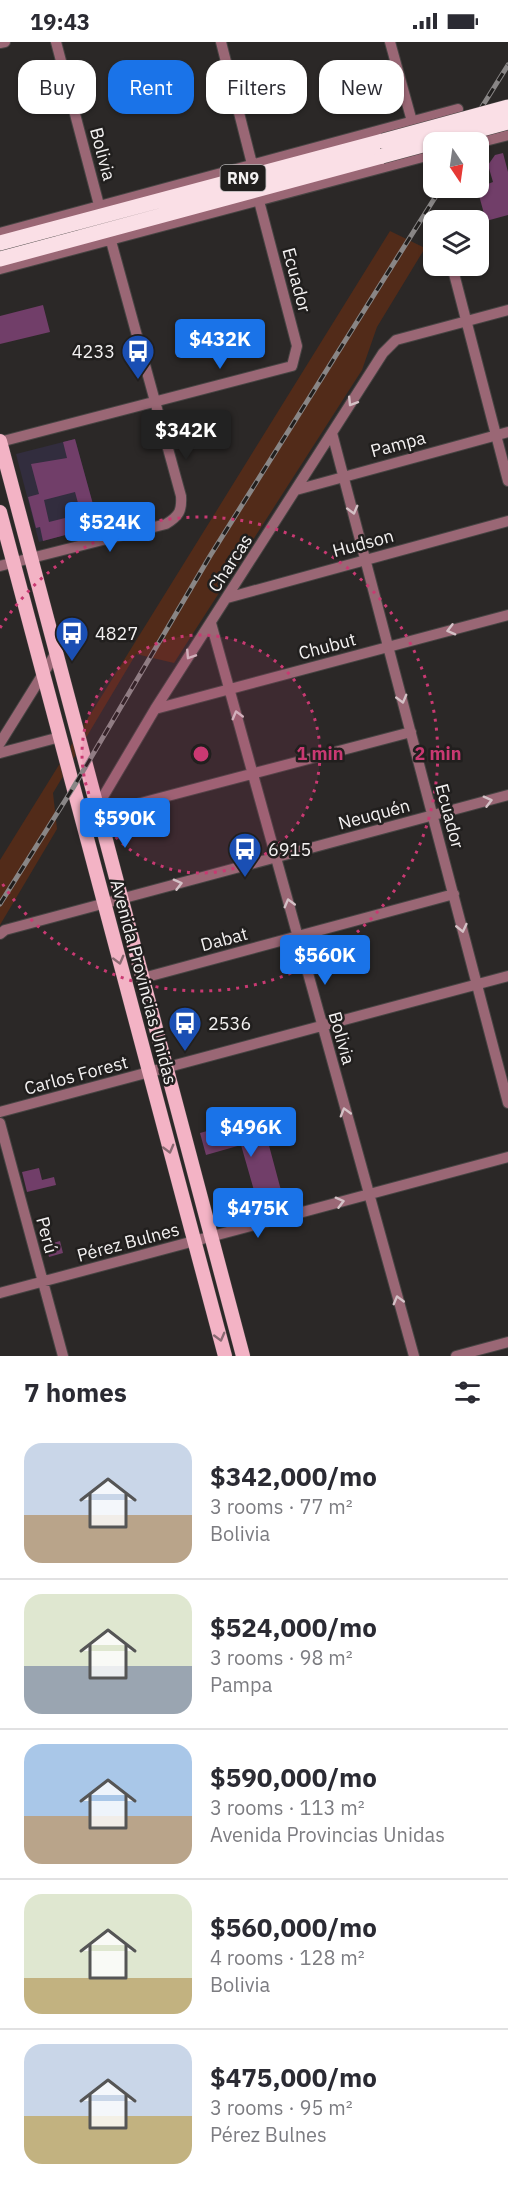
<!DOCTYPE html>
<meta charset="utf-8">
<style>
:root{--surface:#fff;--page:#f7f7f7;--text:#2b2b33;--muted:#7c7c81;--line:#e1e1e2;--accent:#1a73e8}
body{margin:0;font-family:"IBM Plex Sans",sans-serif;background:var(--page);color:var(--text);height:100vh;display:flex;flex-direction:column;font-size:22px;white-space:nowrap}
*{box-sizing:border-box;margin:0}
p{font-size:20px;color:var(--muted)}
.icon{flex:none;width:33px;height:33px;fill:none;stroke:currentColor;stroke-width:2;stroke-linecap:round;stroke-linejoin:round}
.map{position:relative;height:1314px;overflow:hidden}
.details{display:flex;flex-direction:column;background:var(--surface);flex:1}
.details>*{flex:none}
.hud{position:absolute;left:18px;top:18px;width:472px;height:54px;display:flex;gap:12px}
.needle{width:39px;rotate:167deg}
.tools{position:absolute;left:423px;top:90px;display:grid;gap:12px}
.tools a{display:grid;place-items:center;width:66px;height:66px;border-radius:12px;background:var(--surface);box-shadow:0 2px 4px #0004;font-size:30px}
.price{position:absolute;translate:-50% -51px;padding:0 14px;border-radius:6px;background:var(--accent);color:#fff;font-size:20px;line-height:39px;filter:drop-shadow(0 2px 3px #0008)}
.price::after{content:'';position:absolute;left:50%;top:36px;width:18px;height:14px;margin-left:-9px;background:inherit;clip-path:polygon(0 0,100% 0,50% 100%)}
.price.current{background:#222;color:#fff}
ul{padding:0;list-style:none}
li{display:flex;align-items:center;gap:18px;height:150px;padding:0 24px}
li+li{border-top:2px solid var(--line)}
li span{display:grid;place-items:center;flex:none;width:168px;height:120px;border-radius:18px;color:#555}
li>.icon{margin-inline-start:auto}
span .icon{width:72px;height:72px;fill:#fffc;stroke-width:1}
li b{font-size:26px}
h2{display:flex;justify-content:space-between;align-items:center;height:72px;padding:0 24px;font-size:26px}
.chip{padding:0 21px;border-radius:18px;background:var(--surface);box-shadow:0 2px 4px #0004;font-size:21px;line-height:54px}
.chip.current{background:var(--accent);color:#fff}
.status{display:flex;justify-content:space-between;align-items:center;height:42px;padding:0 30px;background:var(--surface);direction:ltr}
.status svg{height:16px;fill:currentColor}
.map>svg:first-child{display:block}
.education{fill:#322d3e}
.green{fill:#522b19}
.building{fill:#713e69;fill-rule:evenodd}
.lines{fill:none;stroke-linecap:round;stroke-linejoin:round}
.minor-casing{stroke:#474443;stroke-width:12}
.major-casing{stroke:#474443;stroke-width:15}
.highway-casing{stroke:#474443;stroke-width:16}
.minor{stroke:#9a6775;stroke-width:10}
.major{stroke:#f3b3c5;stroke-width:14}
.highway{stroke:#fadfe6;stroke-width:15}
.rail-casing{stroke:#898686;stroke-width:5}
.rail{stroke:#211f1e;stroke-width:3;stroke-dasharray:9;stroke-linecap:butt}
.highway-bridge-casing{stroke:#474443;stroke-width:16;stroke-linecap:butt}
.highway-bridge{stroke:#fadfe6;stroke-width:15}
.oneway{stroke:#d4c1c6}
.oneway2{stroke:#8a6972}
.ring{fill:none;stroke:#c93972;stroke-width:3;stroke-dasharray:3 6}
.labels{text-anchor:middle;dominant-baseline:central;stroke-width:5;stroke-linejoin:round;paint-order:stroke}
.shield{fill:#211f1e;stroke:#b4b2b2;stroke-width:1.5}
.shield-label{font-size:16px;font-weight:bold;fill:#f3f1f1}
.street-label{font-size:18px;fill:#f3f1f1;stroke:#211f1e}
.poi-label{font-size:18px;fill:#f3f1f1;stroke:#211f1e;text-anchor:start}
.centre{fill:#c93972;stroke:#211f1e;stroke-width:3}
.ring-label{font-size:18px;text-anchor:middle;font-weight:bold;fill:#c93972;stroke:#211f1e;stroke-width:5;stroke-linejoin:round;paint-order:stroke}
</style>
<div class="status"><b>19:43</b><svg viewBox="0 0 49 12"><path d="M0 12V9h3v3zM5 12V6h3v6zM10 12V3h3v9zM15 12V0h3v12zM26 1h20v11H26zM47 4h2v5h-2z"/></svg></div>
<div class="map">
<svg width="508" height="1314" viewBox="0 0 508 1314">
<rect width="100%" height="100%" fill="#2b2827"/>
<path class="education" d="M75,397L99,484L39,500L16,412Z"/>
<path class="green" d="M390,189L425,206L377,285L362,328L174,621L136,612L53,751L57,787L0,883V818Z"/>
<path class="building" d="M503,111L508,130V173L486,179L477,146L493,140L488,123L495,113Z
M43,263L50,290L0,302V274Z
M75,397L99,484L43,499L40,485L36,486L28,455L39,452L31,422L67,416L63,400ZM75,450L81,472L49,480L44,458Z
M264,1073L270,1095L267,1096L286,1167L261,1173L241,1103L206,1113L200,1091Z
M39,1126L42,1138L54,1135L56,1143L27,1150L22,1130Z
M60,1199L63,1211L49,1215L46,1203Z"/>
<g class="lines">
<defs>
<path id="minor" d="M56,0L99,163
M221,0L252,122
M390,0L413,83
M0,1L5,0
M489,98L508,93
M0,191L458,67
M452,224L508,439
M0,227L434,112
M332,391L508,1061
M0,400L292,324L297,304L259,159
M296,448L508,390
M0,524L166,482C179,474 182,469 181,454L111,199
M227,556L508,479
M211,581L414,1314
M155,667L508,573
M0,701L56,611
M0,711L60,695
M97,765L155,667L383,311L396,298L508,268
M99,772L411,690
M0,892L5,888L508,753
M143,936L454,852
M0,1070L508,934
M0,1081L63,1314
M0,1251L508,1115
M456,1314L508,1300"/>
<path id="major" d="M0,399L243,1314
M0,470L225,1314"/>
<path id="highway" d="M0,201L383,99
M0,217L382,114"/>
</defs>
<use href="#minor" class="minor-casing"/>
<use href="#major" class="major-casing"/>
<use href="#highway" class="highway-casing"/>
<use href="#minor" class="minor"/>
<use href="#major" class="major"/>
<use href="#highway" class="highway"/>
<defs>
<path id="rail" d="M460,100L508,23
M0,862L73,746L210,514L441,146"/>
</defs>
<use href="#rail" class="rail-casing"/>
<use href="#rail" class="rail"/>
<defs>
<path id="highway-bridge" d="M383,99L508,65
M382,114L508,80"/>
</defs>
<use href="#highway-bridge" class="highway-bridge-casing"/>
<use href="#highway-bridge" class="highway-bridge"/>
</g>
<defs><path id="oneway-chevron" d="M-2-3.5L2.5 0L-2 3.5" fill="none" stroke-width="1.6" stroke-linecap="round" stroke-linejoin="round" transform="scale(1.5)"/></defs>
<g class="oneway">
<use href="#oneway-chevron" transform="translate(352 360) rotate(122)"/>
<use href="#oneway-chevron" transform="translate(353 468) rotate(75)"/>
<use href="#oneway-chevron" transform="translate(451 588) rotate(165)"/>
<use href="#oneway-chevron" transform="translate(190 613) rotate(123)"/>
<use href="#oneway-chevron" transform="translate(402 657) rotate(75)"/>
<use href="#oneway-chevron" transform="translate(237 673) rotate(-105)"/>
<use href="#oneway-chevron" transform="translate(488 759) rotate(-15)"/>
<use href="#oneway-chevron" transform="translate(178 842) rotate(-15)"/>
<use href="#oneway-chevron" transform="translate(289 861) rotate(-105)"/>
<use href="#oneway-chevron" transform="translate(462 886) rotate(77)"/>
<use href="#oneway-chevron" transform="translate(345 1070) rotate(-106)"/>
<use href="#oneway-chevron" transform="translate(340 1160) rotate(-15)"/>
<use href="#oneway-chevron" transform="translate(398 1258) rotate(-105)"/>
</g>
<g class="oneway2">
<use href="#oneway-chevron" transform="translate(119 918) rotate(75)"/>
<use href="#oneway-chevron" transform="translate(169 1107) rotate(75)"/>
<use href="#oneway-chevron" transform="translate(220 1295) rotate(75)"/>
</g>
<circle cx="201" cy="712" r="119" fill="#c93972" fill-opacity=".12"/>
<g class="ring">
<circle cx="201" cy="712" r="119"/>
<path d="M0 586A237 237 0 1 1 0 838"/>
</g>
<defs>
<symbol id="bus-pin" viewBox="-11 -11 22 30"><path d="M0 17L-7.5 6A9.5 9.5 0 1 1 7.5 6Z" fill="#1a4fb4" stroke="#211f1e"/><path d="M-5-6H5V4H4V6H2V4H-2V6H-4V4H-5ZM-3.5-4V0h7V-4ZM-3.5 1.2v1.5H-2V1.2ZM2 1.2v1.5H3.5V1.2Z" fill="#fff"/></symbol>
</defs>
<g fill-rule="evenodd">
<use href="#bus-pin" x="119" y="290" width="38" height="52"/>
<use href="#bus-pin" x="53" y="572" width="38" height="52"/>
<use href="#bus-pin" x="226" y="788" width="38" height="52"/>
<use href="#bus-pin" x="166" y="962" width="38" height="52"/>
</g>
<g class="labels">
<rect class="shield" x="220.5" y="123" width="45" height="26" rx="4.5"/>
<g class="shield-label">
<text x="243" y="136">RN9</text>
</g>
<g class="street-label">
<text transform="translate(103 112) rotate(75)">Bolivia</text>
<text transform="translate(297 238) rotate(75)">Ecuador</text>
<text transform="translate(398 402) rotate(-15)">Pampa</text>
<text transform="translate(363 501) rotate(-15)">Hudson</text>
<text transform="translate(230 521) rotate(-57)">Charcas</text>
<text transform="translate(327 604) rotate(-15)">Chubut</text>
<text transform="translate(374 772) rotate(-15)">Neuquén</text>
<text transform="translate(450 774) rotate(75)">Ecuador</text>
<text transform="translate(224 897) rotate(-15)">Dabat</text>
<text transform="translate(144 940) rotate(75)">Avenida Provincias Unidas</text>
<text transform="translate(342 996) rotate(74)">Bolivia</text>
<text transform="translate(76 1033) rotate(-15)">Carlos Forest</text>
<text transform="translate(47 1193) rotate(75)">Perú</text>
<text transform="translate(128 1200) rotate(-15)">Pérez Bulnes</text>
</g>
<g class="poi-label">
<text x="115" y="309" text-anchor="end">4233</text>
<text x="95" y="591">4827</text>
<text x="268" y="807">6915</text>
<text x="208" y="981">2536</text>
</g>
</g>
<circle cx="201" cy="712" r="9" class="centre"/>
<g class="ring-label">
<text x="320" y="718">1 min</text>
<text x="438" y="718">2 min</text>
</g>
</svg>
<div class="tools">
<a><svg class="needle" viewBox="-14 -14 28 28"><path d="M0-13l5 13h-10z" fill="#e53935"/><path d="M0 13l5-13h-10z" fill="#7c7c81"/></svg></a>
<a><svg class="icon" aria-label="layers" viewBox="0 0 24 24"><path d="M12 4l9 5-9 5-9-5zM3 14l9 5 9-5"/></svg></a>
</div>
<b class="price" style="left:220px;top:328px">$432K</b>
<b class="price current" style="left:186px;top:419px">$342K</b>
<b class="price" style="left:110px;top:511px">$524K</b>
<b class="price" style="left:125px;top:807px">$590K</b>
<b class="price" style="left:325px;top:944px">$560K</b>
<b class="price" style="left:251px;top:1116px">$496K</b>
<b class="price" style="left:258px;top:1197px">$475K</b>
<div class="hud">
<a class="chip">Buy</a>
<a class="chip current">Rent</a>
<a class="chip">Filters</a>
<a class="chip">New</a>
</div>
</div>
<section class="details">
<h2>7 homes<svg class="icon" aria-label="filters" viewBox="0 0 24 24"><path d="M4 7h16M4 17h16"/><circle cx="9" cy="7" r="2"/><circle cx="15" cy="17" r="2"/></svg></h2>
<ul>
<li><span style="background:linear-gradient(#c9d6e8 60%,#b9a48a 0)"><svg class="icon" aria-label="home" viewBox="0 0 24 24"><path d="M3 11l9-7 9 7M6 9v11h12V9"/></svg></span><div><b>$342,000/mo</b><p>3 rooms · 77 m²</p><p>Bolivia</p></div></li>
<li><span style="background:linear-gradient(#dfe7d0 60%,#9aa5b1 0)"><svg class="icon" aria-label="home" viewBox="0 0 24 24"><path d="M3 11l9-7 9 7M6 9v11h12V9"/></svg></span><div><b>$524,000/mo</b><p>3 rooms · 98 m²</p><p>Pampa</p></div></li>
<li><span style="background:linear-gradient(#a9c7e8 60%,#b9a48a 0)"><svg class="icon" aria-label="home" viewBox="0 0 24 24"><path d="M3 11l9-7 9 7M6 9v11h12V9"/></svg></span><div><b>$590,000/mo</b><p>3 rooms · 113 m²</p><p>Avenida Provincias Unidas</p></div></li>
<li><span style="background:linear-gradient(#dfe7d0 70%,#c2b280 0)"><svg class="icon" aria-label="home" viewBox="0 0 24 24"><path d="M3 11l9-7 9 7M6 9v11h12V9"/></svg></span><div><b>$560,000/mo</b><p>4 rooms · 128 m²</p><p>Bolivia</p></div></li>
<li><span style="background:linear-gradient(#c9d6e8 60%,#c2b280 0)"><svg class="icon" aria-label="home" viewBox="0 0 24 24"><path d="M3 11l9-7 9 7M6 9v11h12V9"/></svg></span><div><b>$475,000/mo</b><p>3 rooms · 95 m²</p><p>Pérez Bulnes</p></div></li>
</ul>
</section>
